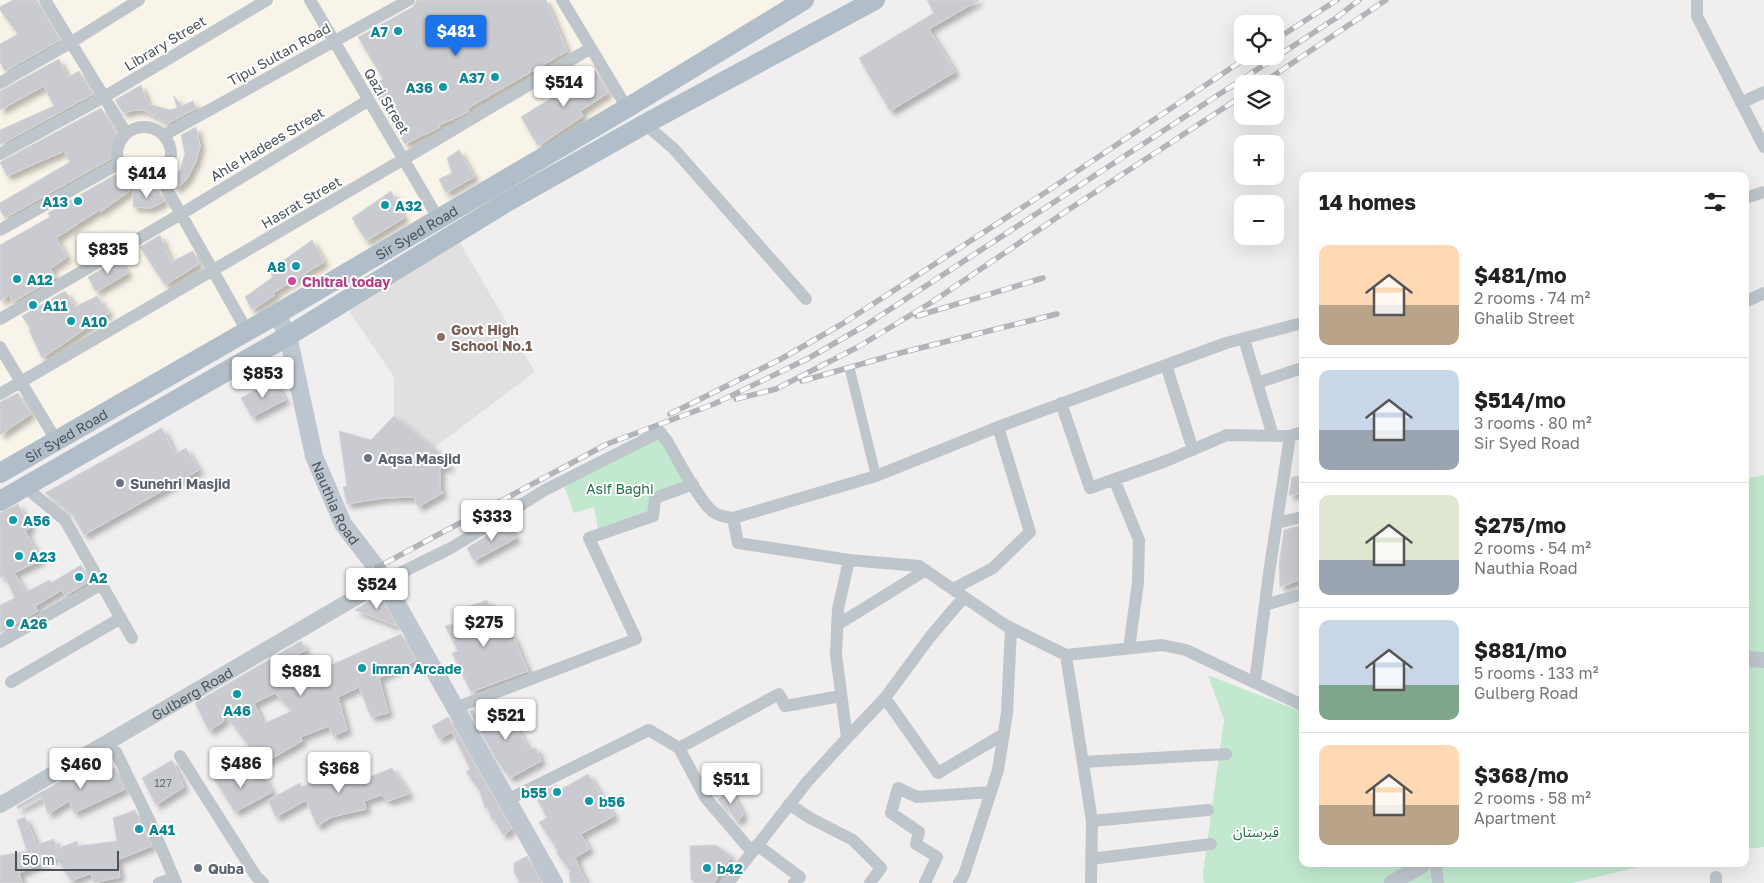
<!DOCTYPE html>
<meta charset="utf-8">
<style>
:root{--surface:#fff;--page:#f6f6f6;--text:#222;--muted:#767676;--line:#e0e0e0;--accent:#1a73e8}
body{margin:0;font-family:"Golos Text","Noto Sans Arabic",sans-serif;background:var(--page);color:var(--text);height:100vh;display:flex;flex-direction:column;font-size:19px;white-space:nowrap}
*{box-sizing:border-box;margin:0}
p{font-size:16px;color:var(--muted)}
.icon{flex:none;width:28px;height:28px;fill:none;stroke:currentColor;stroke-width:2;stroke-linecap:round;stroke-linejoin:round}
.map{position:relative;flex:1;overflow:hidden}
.panel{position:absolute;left:1299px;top:172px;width:450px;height:695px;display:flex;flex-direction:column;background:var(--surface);border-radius:10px;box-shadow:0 5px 20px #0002}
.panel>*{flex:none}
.buttons{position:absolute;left:1234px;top:15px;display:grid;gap:10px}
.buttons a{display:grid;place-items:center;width:50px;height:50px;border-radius:10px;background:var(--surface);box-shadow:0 5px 20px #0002;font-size:25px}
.scale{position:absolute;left:15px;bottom:12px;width:104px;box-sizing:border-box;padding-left:5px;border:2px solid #495259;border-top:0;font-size:14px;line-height:18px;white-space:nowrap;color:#495259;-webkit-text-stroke:4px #fff;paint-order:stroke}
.price{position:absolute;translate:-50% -42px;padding:0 11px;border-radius:5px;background:#fff;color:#222;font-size:16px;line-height:32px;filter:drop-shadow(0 1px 2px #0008)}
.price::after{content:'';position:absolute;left:50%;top:30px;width:15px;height:11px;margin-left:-8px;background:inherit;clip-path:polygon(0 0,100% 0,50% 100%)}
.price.active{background:var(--accent);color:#fff}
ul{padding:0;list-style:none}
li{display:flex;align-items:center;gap:15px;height:125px;padding:0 20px}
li+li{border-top:1px solid var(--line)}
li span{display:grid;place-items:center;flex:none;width:140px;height:100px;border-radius:10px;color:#555}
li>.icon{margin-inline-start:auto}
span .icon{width:60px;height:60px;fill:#fffc;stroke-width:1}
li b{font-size:21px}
h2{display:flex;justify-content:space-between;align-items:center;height:60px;padding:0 20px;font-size:21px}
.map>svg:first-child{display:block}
.commercial{fill:#f9f4e9}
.education{fill:#e1dfdf}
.green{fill:#c2e9d0}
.building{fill:#c9cbd0;stroke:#d3d5d9;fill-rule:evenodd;filter:url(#shadow)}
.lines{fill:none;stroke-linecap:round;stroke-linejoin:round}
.pedestrian{stroke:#bec6cb;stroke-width:10}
.minor{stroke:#bec6cb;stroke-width:12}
.tertiary{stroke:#bec6cb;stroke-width:16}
.secondary{stroke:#bec7d0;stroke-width:18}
.primary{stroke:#b1beca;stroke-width:20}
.rail-casing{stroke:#b1b4b8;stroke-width:5.5}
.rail{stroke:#fff;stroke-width:4;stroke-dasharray:11;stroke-linecap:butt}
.culture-dot{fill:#0f9aa8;stroke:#fff;stroke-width:2}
.hotel-dot{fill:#d1479c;stroke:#fff;stroke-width:2}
.education-dot{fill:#8d6e63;stroke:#fff;stroke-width:2}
.worship-dot{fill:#6b7280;stroke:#fff;stroke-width:2}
.labels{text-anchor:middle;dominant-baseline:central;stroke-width:4;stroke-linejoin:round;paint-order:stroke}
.number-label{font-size:11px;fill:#697077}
.culture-label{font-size:14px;font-weight:bold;fill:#0d838f;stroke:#fff;text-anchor:start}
.street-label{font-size:14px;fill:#495259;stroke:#fff}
.hotel-label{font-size:14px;font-weight:bold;fill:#b23c85;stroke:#fff;text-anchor:start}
.education-label{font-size:14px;font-weight:bold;fill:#785e54;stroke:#fff;text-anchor:start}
.worship-label{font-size:14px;font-weight:bold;fill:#5b616d;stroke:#fff;text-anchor:start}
.park-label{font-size:14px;fill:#227148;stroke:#fff}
</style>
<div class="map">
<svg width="1764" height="883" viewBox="0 0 1764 883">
<defs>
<filter id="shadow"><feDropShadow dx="4.5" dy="4.5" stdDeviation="2.5" flood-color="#0004"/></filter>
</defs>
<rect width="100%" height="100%" fill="#f0eeee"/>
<path class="commercial" d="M0,0H804L0,473Z"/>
<path class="education" d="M454,232L535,372L434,448L394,416V377L343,302Z"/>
<path class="green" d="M656,434L693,484L652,495L649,517L599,535L594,507L574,513L562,481Z
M1764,475V847L1745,849V479Z
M1208,675L1302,712V864H1651L1572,883H1204L1203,873L1224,720Z"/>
<path class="building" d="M13,0H37L60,40L5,71L0,62V44L18,34L0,10V7Z
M417,0H546L567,51L468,108L469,111L460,116L439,125L440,127L405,144L372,86L383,79L358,37L413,7Z
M927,0H979L929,29L955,72L890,111L859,58L934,13Z
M59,59L67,78L79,71L93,94L0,145V130L54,106L44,86L0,110V91Z
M595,70L608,93L580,111L583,116L538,146L521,117L577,82L575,80Z
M141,85L148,104L170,110L177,108L174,96L182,106L193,101L196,108L165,125L162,120L144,110H135L123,113L115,100Z
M101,108L118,136L114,146L112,158L5,218L0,210V203L70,162L64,151L7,176L0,162Z
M196,127L200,146L196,161L187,179L176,189L171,181L180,170L185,154L181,135Z
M459,150L474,177L446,193L439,179L452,173L447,158Z
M120,172L127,180L132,182L131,190L100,212L99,210L56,238L67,257L50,269L56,277L13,302L9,295L0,301V245L50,217L48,213Z
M133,190H158L164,200L162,203L150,208L133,207Z
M391,191L404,218L366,241L352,218Z
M160,235L171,262L193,251L199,264L165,285L140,247Z
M312,240L324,262L273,293L275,295L252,310L245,297L273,277L269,271Z
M119,259L128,273L96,292L88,277Z
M65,291L75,307L97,296L109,313L42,358L29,330L31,329L22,316Z
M274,380L285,400L252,417L241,398Z
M18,393L31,414L0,435V402Z
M394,416L440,453L450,467H440V489L443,493L418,507L414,497L384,498L347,504L343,487L347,486L339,431L371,440Z
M162,428L175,454L186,448L199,470L84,535L72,514L45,493Z
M1302,476L1301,494L1289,495L1292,477Z
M18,504L31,527L25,531L41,560L14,573L26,592L50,580L51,583L81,565L90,581L65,596L62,590L35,606L38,611L0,633V605L15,598L4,575L0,578V513Z
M507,523L516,538L474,561L467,548Z
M1302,525V579L1280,587L1279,564L1284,530Z
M380,595L397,626L355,610Z
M487,600L504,636L512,634L528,671L471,692L452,653L458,651L445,626L456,623L453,612Z
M401,634L416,660L379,678L388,713L371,717L359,687L338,697L347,730L333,736L329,726L300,737L302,741L262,764L220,707L224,721L209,731L195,703L301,641L306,650L280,664L284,686ZM275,693L292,711L263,724L254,703Z
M506,704L517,724L515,725L529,749L536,748L541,761L510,778L497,761L469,711L473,710L478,720Z
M448,717L512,829L503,835L494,819L492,820L487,807L485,808L479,790L466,772L470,769L452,732L439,739L432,726Z
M172,760L184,787L156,805L142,778Z
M115,768L125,789L74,813L69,801L48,814L42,797L18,809L17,806L82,769Z
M240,768L245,783L263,776L272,792L235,812L213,777L223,770L225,775Z
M392,768L409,794L388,801L381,795L364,801L366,809L332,817L317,826L306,800L276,817L268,800L300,783L301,787L327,777L357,769L362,780Z
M588,774L614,816L581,834L589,849L575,858L586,883H571L569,873L571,872L556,852L558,851L539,822L547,818L535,795L557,785L560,790Z
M730,788L743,815L737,822L727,807L725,808L718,800Z
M135,810L152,846L117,860L120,877L94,883L91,873L71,881L56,857L19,873L22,883H0V856L27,851L17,820L25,817L37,845L54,839L57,849L77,841L78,846L117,841L113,818Z
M716,845L731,856L714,883H695L691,879L690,846Z
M527,856L533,868L542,883H520L514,872V863Z"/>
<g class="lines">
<path class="pedestrian" d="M850,370L876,476"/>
<path class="minor" d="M45,0L126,133
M310,0L438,218
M562,0L627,108
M1697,0V16L1764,147
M0,83L70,43L139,0
M1741,103L1764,92
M645,124L674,149L806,299
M117 154a27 27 0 1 1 54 0a27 27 0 1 1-54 0Z
M164,135L409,0
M0,154L104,97L267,0
M160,177L247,331
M1745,198L1764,192
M0,230L118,164
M1745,302L1764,293
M0,319L181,214L369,100
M1244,339L1273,436
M0,347L56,440
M1166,365L1193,450
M1257,383L1302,368
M0,394L404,159L591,48
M1061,403L1090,488L1166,461L1227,435L1290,436
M1114,479L1139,540L1138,583L1129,648
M25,487L65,520L132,638
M733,518L876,476L998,427L1226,343L1302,323
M1277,523L1302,517
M849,560L919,566L1005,625L1066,655L1162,645L1186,650L1302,705
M384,581L451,548L545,490L660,432L667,441C677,458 698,499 712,511C718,516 725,517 733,518L738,543L849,560L838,609L836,655L847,738L807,782L728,883
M953,589L993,568L1030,532L998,427
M1265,605L1302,594
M837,625L926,570
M0,642L102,584
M1066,655L1092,821L1091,883
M11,682L121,618
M1255,682L1269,573L1290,436L1302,432
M885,698L938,773L1004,734
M455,708L636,639L589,538L653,516L655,498L693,484
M847,738L885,698L930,637L964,597
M679,748L779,694L785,706L841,696
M116,752L153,828L176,883
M180,756L256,876L263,883
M1083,762L1226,754
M507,800L649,730L679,748L705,797L752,852
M789,804L810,818L853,840L881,868L870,883
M1092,821L1208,810
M757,845L800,877L794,883
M1091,859L1211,844
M1436,864L1438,883
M1716,877V883
M159,883L174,878
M925,883L937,857L916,844L919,832L891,813L898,788L917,797L991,792
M959,883L964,875L998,770L1007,713L1011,628"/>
<g class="tertiary">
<path d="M1745,659L1764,660"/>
<path id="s1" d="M0,805L384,581"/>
<path d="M1392,883L1424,864"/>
</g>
<path class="secondary" id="s2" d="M277,314L288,336L314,456L343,524L376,567L554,883"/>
<g class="primary">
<path id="s3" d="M0,473L277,314L627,108L804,0"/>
<path d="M0,501L288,336L505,203L645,124L875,0"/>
</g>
<defs>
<path id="rail" d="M1275,40L1337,0
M1261,84L1386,0
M917,316L1043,278
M802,381L900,353L1057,314
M736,399L776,389L858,347L932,302L1068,210L1242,96
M670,414L781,359L842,324L1046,192L1249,56
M365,574L607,444L714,404L809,358L866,325L1336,18L1359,0"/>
</defs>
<use href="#rail" class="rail-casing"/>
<use href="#rail" class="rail"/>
</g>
<g class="culture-dot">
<circle cx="398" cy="31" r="5"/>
<circle cx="495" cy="77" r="5"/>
<circle cx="443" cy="87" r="5"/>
<circle cx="78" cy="201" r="5"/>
<circle cx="385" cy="205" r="5"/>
<circle cx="296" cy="266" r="5"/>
<circle cx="17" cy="279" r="5"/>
<circle cx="33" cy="305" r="5"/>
<circle cx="71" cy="321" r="5"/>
<circle cx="13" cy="520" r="5"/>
<circle cx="19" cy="556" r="5"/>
<circle cx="79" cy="577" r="5"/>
<circle cx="10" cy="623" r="5"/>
<circle cx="362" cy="668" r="5"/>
<circle cx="237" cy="694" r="5"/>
<circle cx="557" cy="792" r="5"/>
<circle cx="589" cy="801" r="5"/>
<circle cx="139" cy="829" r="5"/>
<circle cx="707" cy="868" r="5"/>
</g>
<circle class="hotel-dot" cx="292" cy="281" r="5"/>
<circle class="education-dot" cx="441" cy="337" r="5"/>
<g class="worship-dot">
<circle cx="368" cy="458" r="5"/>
<circle cx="120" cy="483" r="5"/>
<circle cx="198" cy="868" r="5"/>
</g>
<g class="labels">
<g class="number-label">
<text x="163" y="782">127</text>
</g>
<g class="culture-label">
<text x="388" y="31" text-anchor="end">A7</text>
<text x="485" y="77" text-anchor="end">A37</text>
<text x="433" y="87" text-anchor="end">A36</text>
<text x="68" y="201" text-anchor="end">A13</text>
<text x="395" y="205">A32</text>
<text x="286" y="266" text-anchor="end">A8</text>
<text x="27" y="279">A12</text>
<text x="43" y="305">A11</text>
<text x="81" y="321">A10</text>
<text x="23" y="520">A56</text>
<text x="29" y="556">A23</text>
<text x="89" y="577">A2</text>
<text x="20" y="623">A26</text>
<text x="372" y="668">imran Arcade</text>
<text x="237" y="710" text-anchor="middle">A46</text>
<text x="547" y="792" text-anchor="end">b55</text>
<text x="599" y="801">b56</text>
<text x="149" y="829">A41</text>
<text x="717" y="868">b42</text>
</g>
<g class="street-label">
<text transform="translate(165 43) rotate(-31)">Library Street</text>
<text transform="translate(279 54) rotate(-29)">Tipu Sultan Road</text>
<text transform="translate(387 101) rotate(59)">Qazi Street</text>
<text transform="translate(267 144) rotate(-31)">Ahle Hadees Street</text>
<text transform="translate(301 202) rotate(-30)">Hasrat Street</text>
<text stroke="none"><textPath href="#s3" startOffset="481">Sir Syed Road</textPath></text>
<text stroke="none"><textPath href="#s3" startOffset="76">Sir Syed Road</textPath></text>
<text stroke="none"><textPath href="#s2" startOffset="199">Nauthia Road</textPath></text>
<text stroke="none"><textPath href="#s1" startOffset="222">Gulberg Road</textPath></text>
</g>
<g class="hotel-label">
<text x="302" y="281">Chitral today</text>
</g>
<g class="education-label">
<text x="451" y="329">Govt High<tspan x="451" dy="16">School No.1</tspan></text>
</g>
<g class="worship-label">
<text x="378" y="458">Aqsa Masjid</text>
<text x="130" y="483">Sunehri Masjid</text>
<text x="208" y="868">Quba</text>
</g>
<g class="park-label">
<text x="620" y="488">Asif Baghi</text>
<text x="1256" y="831">قبرستان</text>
</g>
</g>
</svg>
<div class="buttons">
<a><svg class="icon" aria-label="locate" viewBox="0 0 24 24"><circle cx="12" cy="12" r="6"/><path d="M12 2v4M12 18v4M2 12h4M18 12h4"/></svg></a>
<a><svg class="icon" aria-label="layers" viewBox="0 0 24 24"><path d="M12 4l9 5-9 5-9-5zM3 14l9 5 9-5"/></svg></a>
<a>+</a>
<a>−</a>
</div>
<div class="scale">50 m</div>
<b class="price active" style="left:456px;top:57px">$481</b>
<b class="price" style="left:564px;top:108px">$514</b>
<b class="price" style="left:147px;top:199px">$414</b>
<b class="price" style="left:108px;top:275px">$835</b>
<b class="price" style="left:263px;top:399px">$853</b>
<b class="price" style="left:492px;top:542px">$333</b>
<b class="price" style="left:377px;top:610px">$524</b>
<b class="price" style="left:484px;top:648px">$275</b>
<b class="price" style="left:301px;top:697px">$881</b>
<b class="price" style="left:506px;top:741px">$521</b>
<b class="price" style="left:241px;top:789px">$486</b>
<b class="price" style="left:81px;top:790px">$460</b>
<b class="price" style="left:339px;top:794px">$368</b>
<b class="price" style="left:731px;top:805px">$511</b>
<section class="panel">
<h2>14 homes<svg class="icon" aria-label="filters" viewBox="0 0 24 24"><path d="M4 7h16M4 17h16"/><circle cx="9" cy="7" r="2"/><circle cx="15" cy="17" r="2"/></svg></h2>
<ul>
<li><span style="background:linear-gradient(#ffd9b3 60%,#b9a48a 0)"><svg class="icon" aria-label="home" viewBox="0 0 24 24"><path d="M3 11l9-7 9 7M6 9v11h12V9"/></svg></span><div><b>$481/mo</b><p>2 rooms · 74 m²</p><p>Ghalib Street</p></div></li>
<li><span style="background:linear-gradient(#c9d6e8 60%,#9aa5b1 0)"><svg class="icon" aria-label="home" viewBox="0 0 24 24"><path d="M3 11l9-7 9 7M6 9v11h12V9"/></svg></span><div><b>$514/mo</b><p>3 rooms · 80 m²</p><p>Sir Syed Road</p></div></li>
<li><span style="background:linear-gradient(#dfe7d0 65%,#9aa5b1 0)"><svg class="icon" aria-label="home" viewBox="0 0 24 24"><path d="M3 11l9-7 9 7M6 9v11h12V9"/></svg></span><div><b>$275/mo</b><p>2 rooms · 54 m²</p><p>Nauthia Road</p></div></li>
<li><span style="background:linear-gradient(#c9d6e8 65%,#7fa58c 0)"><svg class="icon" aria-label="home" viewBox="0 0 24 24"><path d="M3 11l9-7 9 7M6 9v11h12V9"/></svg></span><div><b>$881/mo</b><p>5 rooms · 133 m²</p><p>Gulberg Road</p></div></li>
<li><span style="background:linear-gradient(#ffd9b3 60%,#b9a48a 0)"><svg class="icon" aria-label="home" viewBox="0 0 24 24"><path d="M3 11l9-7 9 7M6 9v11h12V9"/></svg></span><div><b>$368/mo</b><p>2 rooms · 58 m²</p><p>Apartment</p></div></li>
</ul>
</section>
</div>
